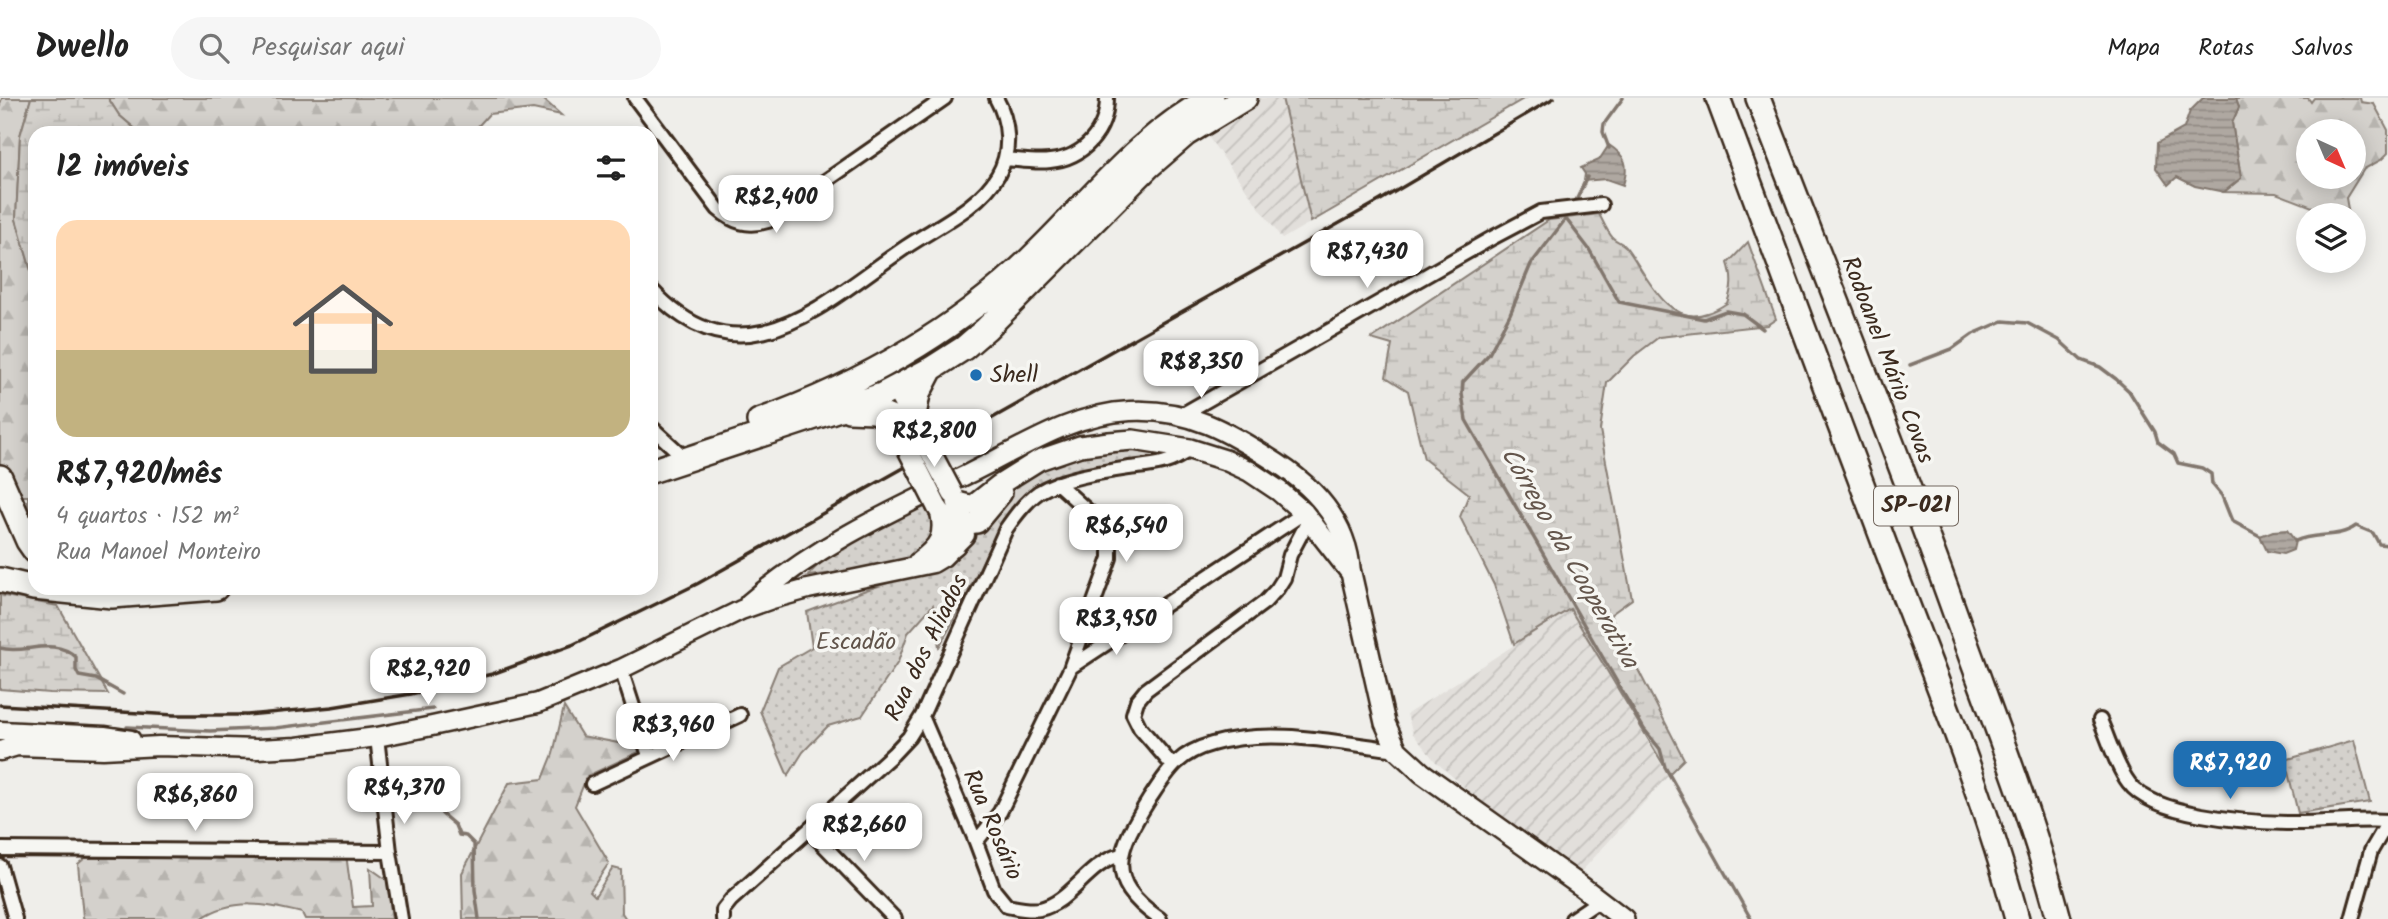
<!DOCTYPE html>
<html lang="pt">
<meta charset="utf-8">
<style>
:root{--surface:#fff;--page:#f6f6f6;--text:#222;--muted:#767676;--line:#e0e0e0;--accent:#1f6fb2}
body{margin:0;font-family:Kalam,sans-serif;background:var(--page);color:var(--text);height:100vh;display:flex;flex-direction:column;font-size:26px;white-space:nowrap}
*{box-sizing:border-box;margin:0}
p{font-size:23px;color:var(--muted)}
.icon{flex:none;width:38px;height:38px;fill:none;stroke:currentColor;stroke-width:2;stroke-linecap:round;stroke-linejoin:round}
.map{position:relative;flex:1;overflow:hidden}
.panel{position:absolute;left:28px;top:28px;width:630px;height:469px;display:flex;flex-direction:column;background:var(--surface);border-radius:21px;box-shadow:0 4px 18px #0003}
.panel>*{flex:none}
.needle{width:46px;rotate:136deg}
.fabs{position:absolute;left:2296px;top:21px;display:grid;gap:14px}
.fabs a{display:grid;place-items:center;width:70px;height:70px;border-radius:50%;background:var(--surface);box-shadow:0 4px 18px #0003;font-size:35px}
.price{position:absolute;translate:-50% -60px;padding:0 16px;border-radius:14px;background:#fff;color:#222;font-size:23px;line-height:46px;filter:drop-shadow(0 2px 4px #0008)}
.price::after{content:'';position:absolute;left:50%;top:42px;width:21px;height:16px;margin-left:-10px;background:inherit;clip-path:polygon(0 0,100% 0,50% 100%)}
.price.selected{background:var(--accent);color:#fff}
ul{padding:0;list-style:none}
li{display:grid;align-content:center;gap:14px;height:371px;padding:0 28px}
li+li{border-top:2px solid var(--line)}
li span{display:grid;place-items:center;height:217px;border-radius:21px;color:#555}
li>.icon{margin-inline-start:auto}
span .icon{width:126px;height:126px;fill:#fffc;stroke-width:1}
li b{font-size:30px}
h2{display:flex;justify-content:space-between;align-items:center;height:84px;padding:0 28px;font-size:30px}
header{display:flex;align-items:center;gap:42px;box-sizing:border-box;height:98px;padding:0 35px;background:var(--surface);border-bottom:2px solid var(--line)}
header strong{font-size:33px}
nav{display:flex;gap:38px;margin-inline-start:auto;font-size:24px}
.search{width:490px;height:63px;background:var(--page);display:flex;align-items:center;gap:18px;box-sizing:border-box;padding:0 24px;border-radius:38px;color:var(--muted);font-size:26px}
.map>svg:first-child{display:block}
.industrial{fill:url(#industrial-furrows)}
.green{fill:url(#green-dots);stroke:#887e75;stroke-width:2}
.forest{fill:url(#forest-firs);stroke:#887e75;stroke-width:2;fill-rule:evenodd}
.wetland{fill:url(#wetland-marsh);stroke:#887e75;stroke-width:2}
.water{fill:url(#water-rules);stroke:#81766d;stroke-width:2}
.lines{fill:none;stroke-linecap:round;stroke-linejoin:round}
.stream{stroke:#81766d;stroke-width:3.5}
.street-casing{stroke:#3b2a1e;stroke-width:18}
.secondary-casing{stroke:#3b2a1e;stroke-width:23}
.primary-casing{stroke:#3b2a1e;stroke-width:24}
.highway-casing{stroke:#3b2a1e;stroke-width:28}
.street{stroke:#f6f6f2;stroke-width:12}
.secondary{stroke:#f6f6f2;stroke-width:18}
.primary{stroke:#f6f6f2;stroke-width:19}
.highway{stroke:#f6f6f2;stroke-width:23}
.rail{stroke:#3b2a1e;stroke-width:3.5}
.primary-bridge-casing{stroke:#3b2a1e;stroke-width:24;stroke-linecap:butt}
.primary-bridge{stroke:#f6f6f2;stroke-width:19}
.poi-dot{fill:#1f6fb2;stroke:#f6f6f2;stroke-width:2.5}
.labels{text-anchor:middle;dominant-baseline:central;stroke-width:7;stroke-linejoin:round;paint-order:stroke}
.shield{fill:#f6f6f2;stroke:#73675e;stroke-width:2}
.shield-label{font-size:23px;font-weight:bold;fill:#3b2a1e}
.street-label{font-size:24px;fill:#3b2a1e;stroke:#f6f6f2}
.poi-label{font-size:24px;fill:#3b2a1e;stroke:#f6f6f2;text-anchor:start}
.park-label{font-size:24px;fill:#61544a;stroke:#f6f6f2}
.water-label{font-size:26px;font-style:italic;fill:#64564c;stroke:#f6f6f2}
</style>
<header>
<strong>Dwello</strong>
<div class="search"><svg class="icon" aria-label="search" viewBox="0 0 24 24"><circle cx="10" cy="10" r="6"/><path d="M15 15l6 6"/></svg>Pesquisar aqui</div>
<nav><a>Mapa</a><a>Rotas</a><a>Salvos</a></nav>
</header>
<div class="map">
<svg width="2388" height="821" viewBox="0 0 2388 821">
<defs>
<pattern id="industrial-furrows" width="10" height="10" patternUnits="userSpaceOnUse" patternTransform="scale(1.75)"><rect width="10" height="10" fill="#e2dfdb"/><path d="M-1 1l2-2M0 10L10 0M9 11l2-2" fill="none" stroke="#c3c0bc"/></pattern>
<pattern id="green-dots" width="8" height="8" patternUnits="userSpaceOnUse" patternTransform="scale(1.75)"><rect width="8" height="8" fill="#d4d1cc"/><path d="M2 2h.1M6 6h.1" fill="none" stroke="#b7b4af" stroke-width="1.8" stroke-linecap="round"/></pattern>
<pattern id="forest-firs" width="22" height="20" patternUnits="userSpaceOnUse" patternTransform="scale(1.75)"><rect width="22" height="20" fill="#d4d1cc"/><path d="M5 1l3.5 6h-7zM16 11l3.5 6h-7z" fill="#b7b4af"/></pattern>
<pattern id="wetland-marsh" width="20" height="14" patternUnits="userSpaceOnUse" patternTransform="scale(1.75)"><rect width="20" height="14" fill="#d4d1cc"/><path d="M1 5h8M5 5V1M11 12h8M15 12V8" fill="none" stroke="#b7b4af"/></pattern>
<pattern id="water-rules" width="6" height="5" patternUnits="userSpaceOnUse" patternTransform="scale(1.75)"><rect width="6" height="5" fill="#afa8a1"/><path d="M0 2.5h6" fill="none" stroke="#908983"/></pattern>
</defs>
<rect width="100%" height="100%" fill="#efeeea"/>
<filter id="ink" filterUnits="userSpaceOnUse"><feTurbulence type="fractalNoise" baseFrequency=".0143" numOctaves="2"/><feDisplacementMap in="SourceGraphic" scale="14" xChannelSelector="R" yChannelSelector="G"/><feConvolveMatrix kernelMatrix="1 2 1 2 8 2 1 2 1" color-interpolation-filters="sRGB"/></filter>
<g filter="url(#ink)">
<path class="industrial" d="M1255,0H1282L1311,124L1282,141L1204,33Z
M1570,511L1668,678L1580,775L1472,696L1435,663L1413,636L1407,616Z"/>
<path class="green" d="M1154,351L1159,358C1128,365 1095,366 1065,377C1011,398 994,439 971,488C962,508 950,529 939,549L933,507L908,535L898,564L862,618L828,628L803,654L788,678L760,613L778,569L812,549L807,514L866,492L944,467L968,444L1019,382L1054,361L1093,352Z
M920,407L932,414L936,429L928,448L911,462L862,472L808,478C829,450 888,423 920,407Z
M2354,642L2370,704L2298,715L2285,662Z"/>
<path class="forest" d="M2,0H31L20,38L16,121L35,186V436L28,412V398H0V6Z
M108,0H542L561,17L533,11L489,16L472,35H140L119,17Z
M2236,0H2308L2311,4L2314,0H2360L2361,4L2374,6L2388,32V55L2381,62L2364,71L2346,100L2349,117H2333L2276,95L2224,94L2241,80L2232,25L2239,9ZM2308,33H2354V79H2308Z
M564,609L582,638L639,649L641,653L587,678L575,708L609,765L590,793L595,798L613,770L621,772L622,815L626,821H463L462,775L509,685L543,681L553,656Z
M346,756L353,809L372,808L370,770L387,782L392,821H305L302,815C268,806 232,799 201,821H84L83,819L78,766L85,760Z"/>
<path class="wetland" d="M31,0H108L119,17L140,35H35V186L16,121L20,38Z
M1282,0H1525L1311,124Z
M1599,116C1603,123 1607,134 1613,140C1617,144 1622,144 1626,149C1645,173 1666,230 1707,215C1714,213 1721,209 1727,205C1732,191 1733,180 1728,165L1748,144L1776,221L1767,227L1659,239L1634,258L1607,285L1600,332L1632,501L1610,517L1684,661L1669,676L1570,511L1514,546L1494,487L1460,419L1469,396L1424,361L1408,293L1386,279L1392,247L1371,241L1549,122Z
M0,497L58,508L108,596L50,595L0,591Z"/>
<path class="water" d="M2203,0H2236L2239,9L2232,25L2241,80L2224,94L2195,88L2177,79L2168,87L2156,70L2157,45L2184,30L2190,13Z
M1609,47C1626,58 1629,67 1623,87L1606,81L1584,83L1585,76L1581,70L1599,62Z
M2287,432L2295,443L2293,452L2283,456L2267,453L2260,438L2273,433Z"/>
<g class="lines">
<path class="stream" d="M1609,50L1603,34L1604,26L1623,0
M1574,107L1587,79
M1571,114L1531,166L1510,216L1489,256L1463,284L1462,296L1466,322L1644,631L1660,651L1665,669L1751,821
M1566,121L1589,151L1619,204L1704,221L1726,213L1743,216L1763,231
M1910,267L1952,251L1973,236L2003,223L2027,225L2059,242L2081,262L2100,269L2116,281L2129,293L2155,334L2158,344L2174,356L2178,365L2202,370L2211,376L2212,386L2222,398L2232,423L2260,438
M2295,443C2316,434 2338,441 2356,428L2373,435L2379,446L2388,447
M0,550C25,557 52,538 76,559V572L79,578L96,581L123,596
M127,629L210,633L275,630L433,611
M442,716L455,727L459,737L466,738L474,746L475,792L479,821"/>
<defs>
<path id="street" d="M635,0L718,111C734,125 748,129 768,123L945,0
M1006,61C1020,62 1036,65 1050,63C1084,60 1107,33 1107,0
M651,191C742,290 823,205 906,149C937,128 979,110 998,77C1012,53 1009,23 996,0
M1183,316L1492,140L1541,114L1601,107
M651,329L687,362
M1057,385L1090,415L1103,430L1110,442V460L1071,568
M621,571L649,658
M922,618L976,744L994,792L1007,808C1018,810 1029,813 1040,811C1072,804 1087,765 1121,757
M2100,622C2109,642 2116,668 2129,685C2153,718 2247,724 2286,725C2320,726 2354,721 2388,723
M377,639L390,754L401,821
M1172,667L1140,630L1133,616L1137,603L1146,592L1265,504L1277,491L1284,480L1290,457L1309,421
M592,686L740,617
M809,732L895,821
M976,744L1000,714L1071,569L1304,415
M0,751L390,754
M0,768L15,821
M723,821V812L731,802L893,656L909,639L922,618L1006,431C1015,418 1025,404 1039,394C1061,380 1102,374 1129,370C1154,367 1169,367 1190,351
M1160,821C1102,781 1118,751 1150,700C1168,673 1178,655 1212,646C1271,629 1338,645 1397,652
M1572,821L1600,802
M2352,821L2371,753L2388,724"/>
<path id="secondary" d="M918,464C939,448 945,439 940,414
M749,505C817,447 889,414 968,376C1020,351 1070,316 1130,313C1189,310 1229,334 1277,365C1317,391 1348,427 1351,475
M0,633L104,638L131,642
M0,653L17,648L103,651L159,648L257,651L297,649L377,639L432,628L538,605L621,571L741,512L772,501L808,491L933,465L943,459L965,437"/>
<path id="primary" d="M895,290L917,330
M957,404L969,407L975,406L999,387L1039,362L1080,348L1109,344L1133,342L1190,351L1225,362L1249,373L1279,393L1304,415L1351,475L1385,625L1397,652L1422,675L1581,788L1624,821
M937,409C946,424 959,428 977,425L1002,395
M955,447L961,426L960,413"/>
<path id="highway" d="M1718,0C1773,147 1827,295 1883,442C1930,568 1982,691 2017,821
M1758,0C1824,172 1893,342 1955,515C1991,616 2032,717 2059,821
M849,312L874,313L893,321
M759,323C859,287 954,234 1030,161C1088,106 1140,36 1212,0
M913,323L918,296L931,271
M651,373L882,297L931,271L964,250L986,231L1148,69L1186,36L1245,0
M0,379L28,443L35,453
M0,482L34,490L112,498L216,490"/>
</defs>
<use href="#street" class="street-casing"/>
<use href="#secondary" class="secondary-casing"/>
<use href="#primary" class="primary-casing"/>
<use href="#highway" class="highway-casing"/>
<use href="#street" class="street"/>
<use href="#secondary" class="secondary"/>
<use href="#primary" class="primary"/>
<use href="#highway" class="highway"/>
<path class="rail" d="M0,607L174,617H247L332,609L411,596L492,576L572,547L697,486L1379,103L1554,0"/>
<defs>
<path id="primary-bridge" d="M920,334L953,396
M904,344L937,409"/>
</defs>
<use href="#primary-bridge" class="primary-bridge-casing"/>
<use href="#primary-bridge" class="primary-bridge"/>
</g>
</g>
<circle class="poi-dot" cx="976" cy="277" r="7"/>
<g class="labels">
<rect class="shield" x="1874" y="388.5" width="84" height="39" rx="5"/>
<g class="shield-label">
<text x="1916" y="408">SP-021</text>
</g>
<g class="street-label">
<text transform="translate(1887 262) rotate(69)">Rodoanel Mário Covas</text>
<text transform="translate(927 550) rotate(-64)">Rua dos Aliados</text>
<text transform="translate(992 727) rotate(67)">Rua Rosário</text>
</g>
<g class="poi-label">
<text x="990" y="277">Shell</text>
</g>
<g class="park-label">
<text x="856" y="544">Escadão</text>
</g>
<g class="water-label">
<text transform="translate(1569 460) rotate(60)">Córrego da Cooperativa</text>
</g>
</g>
</svg>
<div class="fabs">
<a><svg class="needle" viewBox="-14 -14 28 28"><path d="M0-13l5 13h-10z" fill="#e53935"/><path d="M0 13l5-13h-10z" fill="#767676"/></svg></a>
<a><svg class="icon" aria-label="layers" viewBox="0 0 24 24"><path d="M12 4l9 5-9 5-9-5zM3 14l9 5 9-5"/></svg></a>
</div>
<b class="price" style="left:776px;top:137px">R$2,400</b>
<b class="price" style="left:1367px;top:192px">R$7,430</b>
<b class="price" style="left:1201px;top:302px">R$8,350</b>
<b class="price" style="left:934px;top:371px">R$2,800</b>
<b class="price" style="left:1126px;top:466px">R$6,540</b>
<b class="price" style="left:1116px;top:559px">R$3,950</b>
<b class="price" style="left:428px;top:609px">R$2,920</b>
<b class="price" style="left:673px;top:665px">R$3,960</b>
<b class="price selected" style="left:2230px;top:703px">R$7,920</b>
<b class="price" style="left:404px;top:728px">R$4,370</b>
<b class="price" style="left:195px;top:735px">R$6,860</b>
<b class="price" style="left:864px;top:765px">R$2,660</b>
<section class="panel">
<h2>12 imóveis<svg class="icon" aria-label="filters" viewBox="0 0 24 24"><path d="M4 7h16M4 17h16"/><circle cx="9" cy="7" r="2"/><circle cx="15" cy="17" r="2"/></svg></h2>
<ul>
<li><span style="background:linear-gradient(#ffd9b3 60%,#c2b280 0)"><svg class="icon" aria-label="home" viewBox="0 0 24 24"><path d="M3 11l9-7 9 7M6 9v11h12V9"/></svg></span><div><b>R$7,920/mês</b><p>4 quartos · 152 m²</p><p>Rua Manoel Monteiro</p></div></li>
</ul>
</section>
</div>
